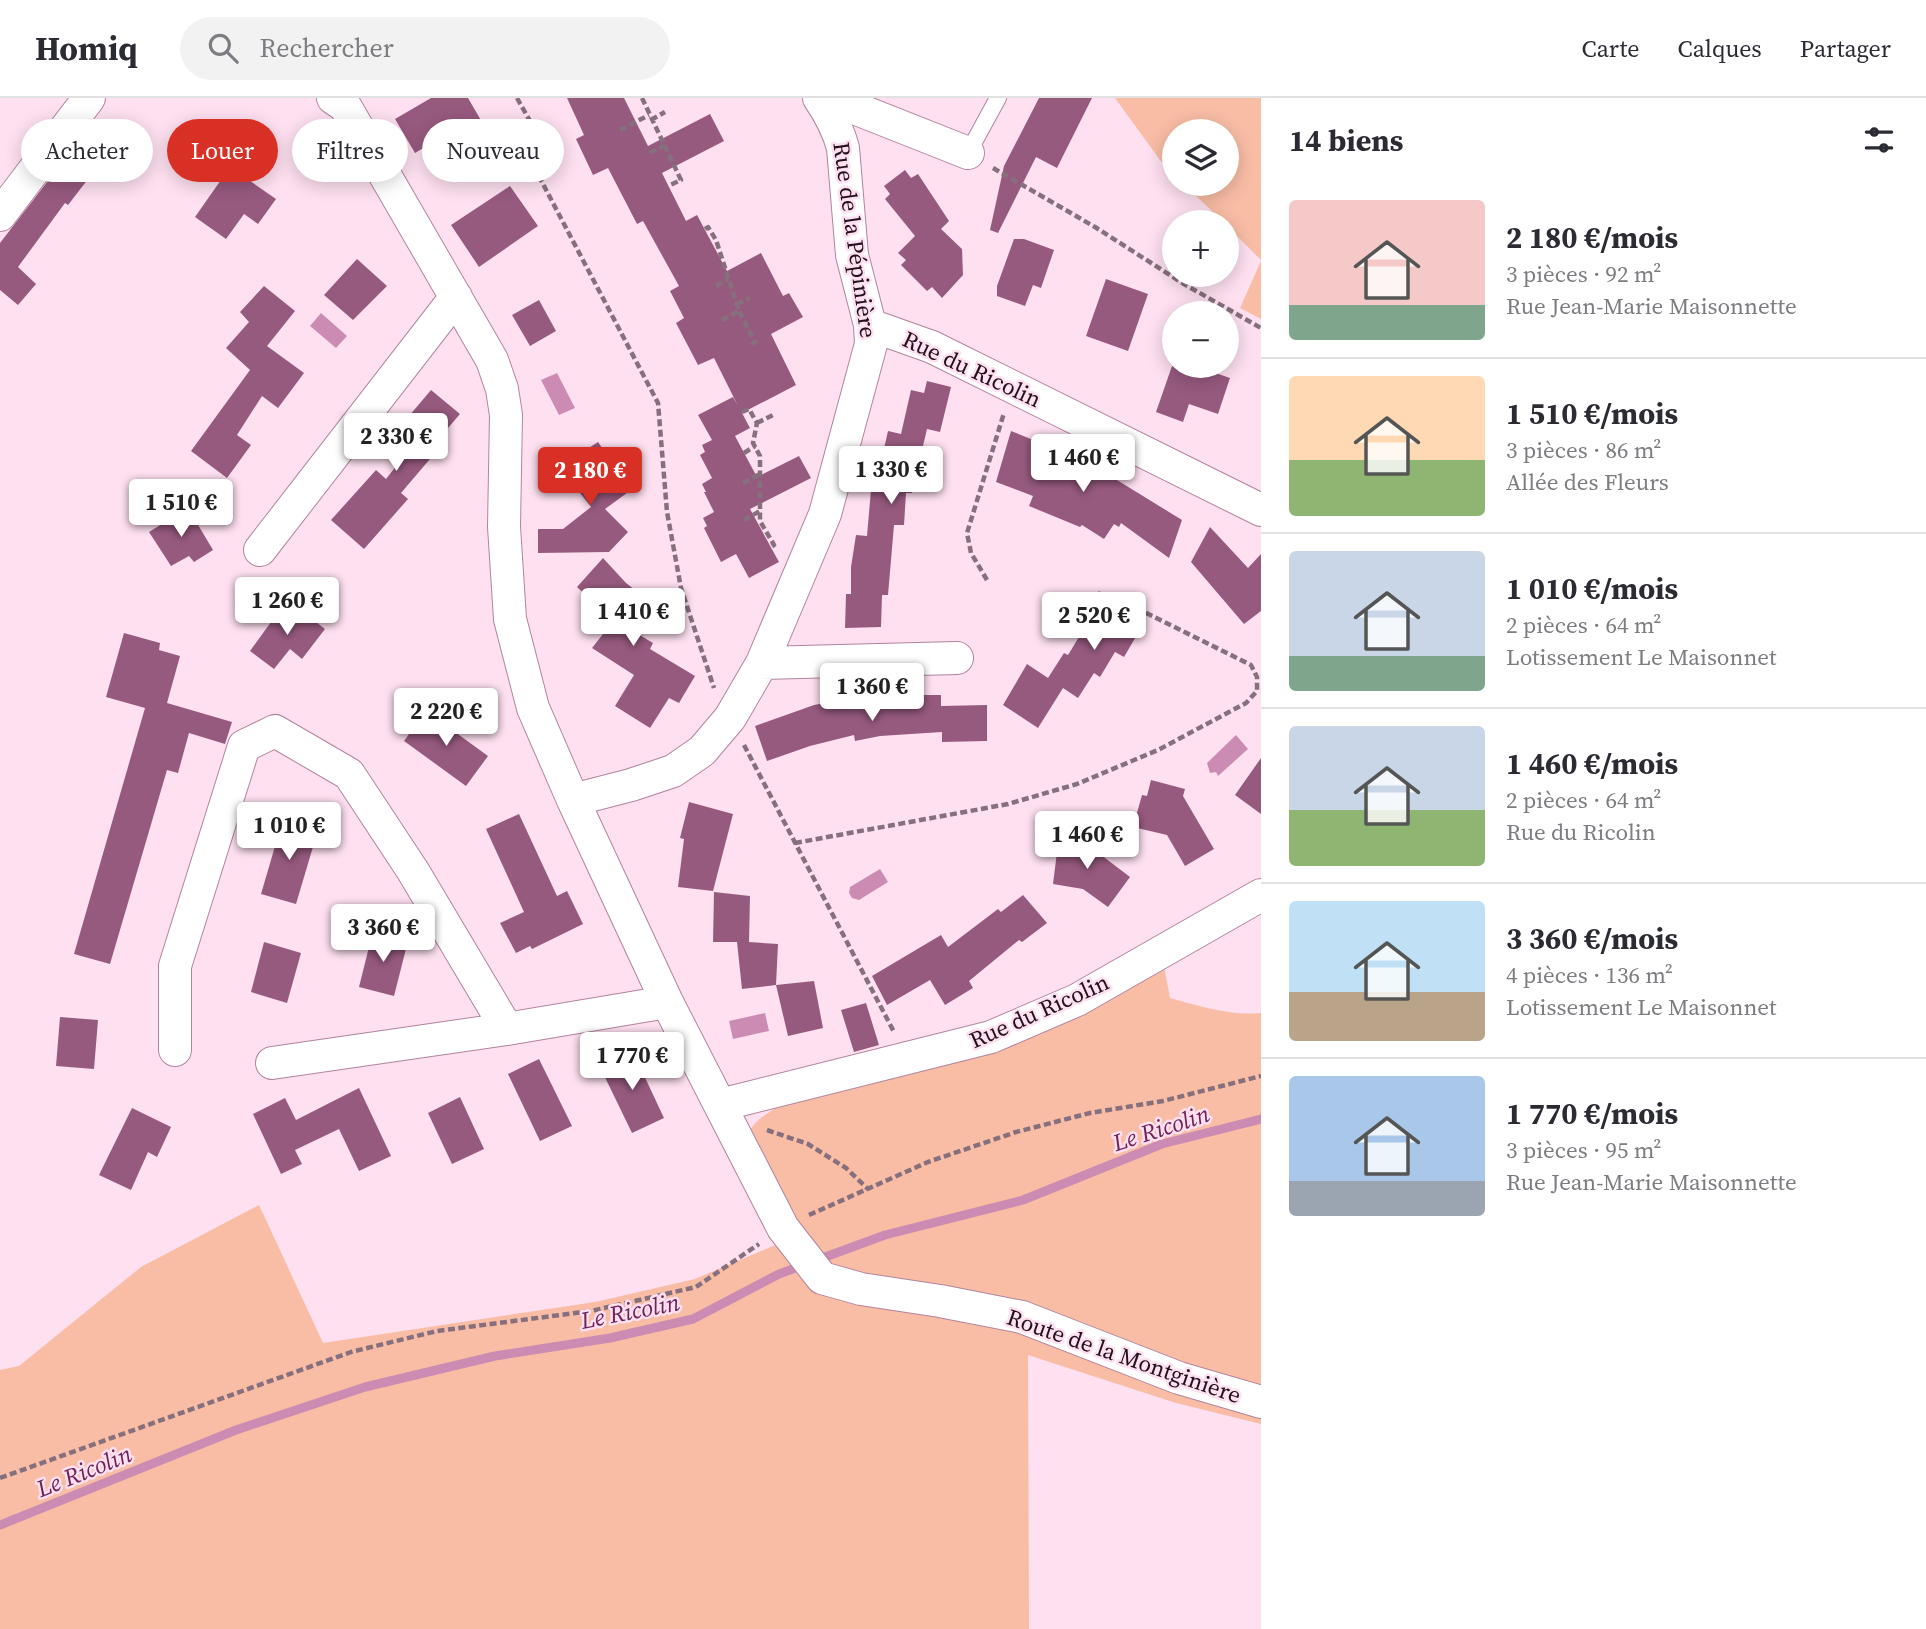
<!DOCTYPE html>
<html lang="fr">
<meta charset="utf-8">
<style>
:root{--surface:#fff;--page:#f2f2f3;--text:#2b2b33;--muted:#7c7c81;--line:#e1e1e2;--accent:#d93025}
body{margin:0;font-family:"Source Serif 4",serif;background:var(--page);color:var(--text);height:100vh;display:flex;flex-direction:column;font-size:26px;white-space:nowrap}
*{box-sizing:border-box;margin:0}
p{font-size:23px;color:var(--muted)}
.icon{flex:none;width:38px;height:38px;fill:none;stroke:currentColor;stroke-width:2;stroke-linecap:round;stroke-linejoin:round}
.map{position:relative;flex:1;overflow:hidden}
.side{display:flex;flex-direction:column;background:var(--surface);width:665px}
.side>*{flex:none}
.hud{position:absolute;left:21px;top:21px;width:665px;height:63px;display:flex;gap:14px}
.buttons{position:absolute;left:1162px;top:21px;display:grid;gap:14px}
.buttons a{display:grid;place-items:center;width:77px;height:77px;border-radius:50%;background:var(--surface);box-shadow:0 4px 18px #0003;font-size:35px}
.price{position:absolute;translate:-50% -60px;padding:0 16px;border-radius:7px;background:#fff;color:#222;font-size:23px;line-height:46px;filter:drop-shadow(0 2px 4px #0008)}
.price::after{content:'';position:absolute;left:50%;top:42px;width:21px;height:16px;margin-left:-10px;background:inherit;clip-path:polygon(0 0,100% 0,50% 100%)}
.price.selected{background:var(--accent);color:#fff}
ul{padding:0;list-style:none}
li{display:flex;align-items:center;gap:21px;height:175px;padding:0 28px}
li+li{border-top:2px solid var(--line)}
li span{display:grid;place-items:center;flex:none;width:196px;height:140px;border-radius:7px;color:#555}
li>.icon{margin-inline-start:auto}
span .icon{width:84px;height:84px;fill:#fffc;stroke-width:1}
li b{font-size:30px}
h2{display:flex;justify-content:space-between;align-items:center;height:84px;padding:0 28px;font-size:30px}
.tag{padding:0 24px;border-radius:32px;background:var(--surface);box-shadow:0 4px 18px #0003;font-size:24px;line-height:63px}
.tag.selected{background:var(--accent);color:#fff}
header{display:flex;align-items:center;gap:42px;box-sizing:border-box;height:98px;padding:0 35px;background:var(--surface);border-bottom:2px solid var(--line)}
header strong{font-size:33px}
nav{display:flex;gap:38px;margin-inline-start:auto;font-size:24px}
.search{width:490px;height:63px;background:var(--page);display:flex;align-items:center;gap:18px;box-sizing:border-box;padding:0 24px;border-radius:38px;color:var(--muted);font-size:26px}
main{display:flex;flex:1;min-height:0}
.map>svg:first-child{display:block}
.green{fill:#f9bda5}
.water{fill:#cc8bb2}
.lines{fill:none;stroke-linecap:round;stroke-linejoin:round}
.stream{stroke:#cc8bb2;stroke-width:9}
.building{fill:#975a7f}
.service-casing{stroke:#b1849e;stroke-width:18}
.minor-casing{stroke:#b1849e;stroke-width:34}
.path{stroke:#87707d;stroke-width:4.5;stroke-dasharray:7 3.5;stroke-linecap:butt}
.service{stroke:#fff;stroke-width:16}
.minor{stroke:#fff;stroke-width:32}
.labels{text-anchor:middle;dominant-baseline:central;stroke-width:5;stroke-linejoin:round;paint-order:stroke}
.street-label{font-size:23px;fill:#22111b;stroke:#fee0f0}
.water-label{font-size:24px;font-style:italic;fill:#6f2256;stroke:#fee0f0}
</style>
<header>
<strong>Homiq</strong>
<div class="search"><svg class="icon" aria-label="search" viewBox="0 0 24 24"><circle cx="10" cy="10" r="6"/><path d="M15 15l6 6"/></svg>Rechercher</div>
<nav><a>Carte</a><a>Calques</a><a>Partager</a></nav>
</header>
<main>
<div class="map">
<svg width="1261" height="1531" viewBox="0 0 1261 1531">
<rect width="100%" height="100%" fill="#fee0f0"/>
<path class="green" d="M1115,0H1261V162L1227,128V124H1223L1184,86H1227V33H1174V76L1160,62Z
M1261,163V221L1240,210Z
M1164,868L1170,900C1200,908 1230,918 1261,915V1326L1176,1305L1028,1257L1029,1531H0V1272L19,1268L141,1169L259,1107L323,1245L595,1204L695,1181L799,1137L747,1037C755,1021 768,1015 783,1006Z"/>
<path class="water" d="M321,215L347,238L336,250L310,228Z
M557,275L575,310L559,317L541,282Z
M1236,637L1248,651L1218,678L1216,674L1210,675L1207,665Z
M880,771L888,784L859,802L852,800L849,795L850,789Z
M765,915L769,933L733,941L729,923Z"/>
<g class="lines">
<path class="stream" d="M817,1162L885,1137L1023,1102L1162,1046L1261,1021
M0,1427L236,1332L365,1289L495,1258L610,1240L693,1221L779,1176L804,1167"/>
</g>
<path class="building" d="M431,0H468L482,24L463,35L459,29L415,55L395,21Z
M567,0H624L648,48L710,16L724,43L662,75L686,123L697,117L727,173L761,155L783,198L789,195L803,219L771,236L796,287L742,315L750,330L735,338L757,379L799,358L811,380L750,411L779,464L749,480L736,456L721,464L704,430L707,428L703,420L714,414L704,394H706L702,386L712,380L700,357L705,354L702,347L712,342L698,317L733,299L738,308L714,260L698,267L676,225L684,220L670,193L679,188L643,123L637,126L608,70L593,77L576,41L584,37Z
M1039,0H1092L1057,70L1036,59L998,135L990,132L1004,68Z
M78,44L102,63L68,107L65,105L18,169L36,186L18,207L0,192V145Z
M230,69L276,101L258,126L244,116L226,141L195,119Z
M905,72L911,80L918,76L949,123L941,131L962,151L963,177L942,200L932,189L927,193L901,167L906,162L898,155L915,138L885,101L890,96L884,88Z
M510,88L538,128L479,169L451,127Z
M1014,141H1024L1054,152L1041,190L1033,187L1025,208L997,198V188Z
M357,161L387,188L353,222L324,197Z
M1106,181L1148,196L1128,253L1086,238Z
M264,188L295,213L267,248L304,275L278,310L262,298L237,337L251,347L227,380L191,353L250,272L226,250L249,224L240,214Z
M539,202L556,233L530,248L512,217Z
M1172,268H1195L1230,280L1218,316L1189,306L1183,324L1156,314Z
M927,283L951,289L940,334L927,331L912,395H906L904,427H894L888,497H882L881,529L845,530L846,496H851V469L856,437L867,438L871,392L876,393L879,363L881,364L888,333L901,336L911,292L924,295Z
M431,292L460,316L436,344L441,348L401,395L408,401L364,451L331,422L376,372L386,381L414,345L398,331Z
M1011,333L1053,350L1051,354L1097,375L1099,371L1182,422L1169,460L1121,425L1119,429L1114,426L1104,441L1082,427L1080,429L1029,408L1033,398L996,384Z
M598,344L631,392L605,411L628,434L609,454L538,455V431H563L591,409L570,382L574,380L564,366Z
M188,410L213,452L194,464L189,458L171,468L149,434Z
M1210,429L1248,470L1261,456V513L1244,526L1191,464Z
M603,460L626,485L647,501L626,529L653,545L650,551L695,578L679,605L669,600L650,630L615,608L634,577L592,550L614,522L626,529L601,512L577,489Z
M294,507L325,531L302,561L290,551L274,571L250,553L279,513L285,518Z
M1107,510L1141,530L1124,559L1115,554L1100,579L1094,575L1078,600L1048,580L1064,555L1068,557L1082,534L1090,539Z
M124,535L160,545L159,552L180,558L167,605L232,624L225,646L189,635L178,675L167,672L110,866L74,856L145,610L106,599Z
M1027,566L1063,590L1038,630L1003,607Z
M914,597H941V608L987,607V643L942,644V634L880,638L855,643L854,637L810,648L767,663L755,628L814,607L846,601L848,608Z
M426,613L488,658L466,688L404,643Z
M1261,660V716L1235,697Z
M1151,682L1185,691L1183,698L1214,751L1185,768L1167,737L1133,729L1142,697L1147,698Z
M689,704L733,716L713,793L678,789L684,741L680,740Z
M519,716L557,798L567,793L583,826L532,851L530,848L516,855L500,825L524,814L486,731Z
M283,721L318,732L296,806L261,796Z
M1059,738L1080,741L1130,779L1108,809L1083,791L1053,786Z
M714,794L750,798L749,844L778,846L776,887L742,891L737,844H713Z
M1023,797L1047,825L1022,844L1019,842L969,883L973,890L945,907L930,882L887,907L872,878L941,837L948,849L998,811L1001,814Z
M373,833L408,843L394,898L359,889Z
M264,844L301,855L287,905L251,894Z
M814,883L823,930L788,938L776,887Z
M866,905L879,947L854,954L841,912Z
M60,919L98,922L94,971L56,968Z
M633,954L664,1020L632,1035L600,969Z
M539,961L572,1028L540,1043L508,976Z
M359,990L391,1058L359,1073L339,1031L295,1052L302,1066L281,1076L253,1016L285,1000L296,1022Z
M460,999L484,1051L452,1066L428,1015Z
M132,1010L171,1029L157,1059L148,1054L131,1092L99,1077Z"/>
<g class="lines">
<defs>
<path id="service" d="M968,55L998,0"/>
<path id="minor" d="M333,0L345,8L492,262L502,291L506,317L504,429L510,521L533,610L573,702L667,904L783,1130L822,1180L861,1191L940,1203L1022,1219L1179,1280L1261,1304
M829,0L968,55
M0,117L89,0
M870,227L932,249L1261,412
M260,452L456,199
M762,565L957,560
M573,702L631,687L673,673L702,653L730,620L762,565L825,416L871,246L870,227L852,157L843,50C838,31 830,16 819,0
M175,952V868L244,648L275,633L349,676L413,773L507,931
M272,965L507,931L667,904
M720,1007L991,939L1077,902L1261,797"/>
</defs>
<use href="#service" class="service-casing"/>
<use href="#minor" class="minor-casing"/>
<path class="path" d="M517,0L548,55L533,67L658,305L667,414L681,490L714,590
M642,0L681,82L668,88
M651,22L665,14
M620,32L649,17
M650,55L664,48
M993,70L1095,129L1184,186L1261,230
M705,131L708,129L716,142L739,213L755,244L752,246
M716,188L728,181
M737,206L750,200
M722,222L739,213
M742,314L749,311L757,325L753,345L760,358V423L774,447L771,449
M757,325L773,317
M744,355L755,348
M743,385L760,376
M744,422L760,413
M987,482L971,455L967,435L1004,315
M744,647L894,934
M795,745L1008,706L1077,686L1158,652L1246,605L1257,593V579L1251,567L1114,499L1096,495L1081,501
M767,1032L808,1046L846,1070L868,1091
M809,1117L928,1064L1016,1034L1090,1015L1163,1003L1261,978
M0,1380L351,1254L437,1233L591,1213L696,1189L759,1146"/>
<use href="#service" class="service"/>
<use href="#minor" class="minor"/>
</g>
<g class="labels">
<g class="street-label">
<text transform="translate(855 142) rotate(82)">Rue de la Pépinière</text>
<text transform="translate(972 271) rotate(25)">Rue du Ricolin</text>
<text transform="translate(1039 913) rotate(-24)">Rue du Ricolin</text>
<text transform="translate(1124 1258) rotate(19)">Route de la Montginière</text>
</g>
<g class="water-label">
<text transform="translate(1161 1030) rotate(-18)">Le Ricolin</text>
<text transform="translate(630 1213) rotate(-11)">Le Ricolin</text>
<text transform="translate(84 1373) rotate(-22)">Le Ricolin</text>
</g>
</g>
</svg>
<div class="buttons">
<a><svg class="icon" aria-label="layers" viewBox="0 0 24 24"><path d="M12 4l9 5-9 5-9-5zM3 14l9 5 9-5"/></svg></a>
<a>+</a>
<a>−</a>
</div>
<b class="price" style="left:396px;top:375px">2 330 €</b>
<b class="price" style="left:1083px;top:396px">1 460 €</b>
<b class="price" style="left:891px;top:408px">1 330 €</b>
<b class="price selected" style="left:590px;top:409px">2 180 €</b>
<b class="price" style="left:181px;top:441px">1 510 €</b>
<b class="price" style="left:287px;top:539px">1 260 €</b>
<b class="price" style="left:633px;top:550px">1 410 €</b>
<b class="price" style="left:1094px;top:554px">2 520 €</b>
<b class="price" style="left:872px;top:625px">1 360 €</b>
<b class="price" style="left:446px;top:650px">2 220 €</b>
<b class="price" style="left:289px;top:764px">1 010 €</b>
<b class="price" style="left:1087px;top:773px">1 460 €</b>
<b class="price" style="left:383px;top:866px">3 360 €</b>
<b class="price" style="left:632px;top:994px">1 770 €</b>
<div class="hud">
<a class="tag">Acheter</a>
<a class="tag selected">Louer</a>
<a class="tag">Filtres</a>
<a class="tag">Nouveau</a>
</div>
</div>
<section class="side">
<h2>14 biens<svg class="icon" aria-label="filters" viewBox="0 0 24 24"><path d="M4 7h16M4 17h16"/><circle cx="9" cy="7" r="2"/><circle cx="15" cy="17" r="2"/></svg></h2>
<ul>
<li><span style="background:linear-gradient(#f6c9c9 75%,#7fa58c 0)"><svg class="icon" aria-label="home" viewBox="0 0 24 24"><path d="M3 11l9-7 9 7M6 9v11h12V9"/></svg></span><div><b>2 180 €/mois</b><p>3 pièces · 92 m²</p><p>Rue Jean-Marie Maisonnette</p></div></li>
<li><span style="background:linear-gradient(#ffd9b3 60%,#8fb573 0)"><svg class="icon" aria-label="home" viewBox="0 0 24 24"><path d="M3 11l9-7 9 7M6 9v11h12V9"/></svg></span><div><b>1 510 €/mois</b><p>3 pièces · 86 m²</p><p>Allée des Fleurs</p></div></li>
<li><span style="background:linear-gradient(#c9d6e8 75%,#7fa58c 0)"><svg class="icon" aria-label="home" viewBox="0 0 24 24"><path d="M3 11l9-7 9 7M6 9v11h12V9"/></svg></span><div><b>1 010 €/mois</b><p>2 pièces · 64 m²</p><p>Lotissement Le Maisonnet</p></div></li>
<li><span style="background:linear-gradient(#c9d6e8 60%,#8fb573 0)"><svg class="icon" aria-label="home" viewBox="0 0 24 24"><path d="M3 11l9-7 9 7M6 9v11h12V9"/></svg></span><div><b>1 460 €/mois</b><p>2 pièces · 64 m²</p><p>Rue du Ricolin</p></div></li>
<li><span style="background:linear-gradient(#bfe0f5 65%,#b9a48a 0)"><svg class="icon" aria-label="home" viewBox="0 0 24 24"><path d="M3 11l9-7 9 7M6 9v11h12V9"/></svg></span><div><b>3 360 €/mois</b><p>4 pièces · 136 m²</p><p>Lotissement Le Maisonnet</p></div></li>
<li><span style="background:linear-gradient(#a9c7e8 75%,#9aa5b1 0)"><svg class="icon" aria-label="home" viewBox="0 0 24 24"><path d="M3 11l9-7 9 7M6 9v11h12V9"/></svg></span><div><b>1 770 €/mois</b><p>3 pièces · 95 m²</p><p>Rue Jean-Marie Maisonnette</p></div></li>
</ul>
</section>
</main>
